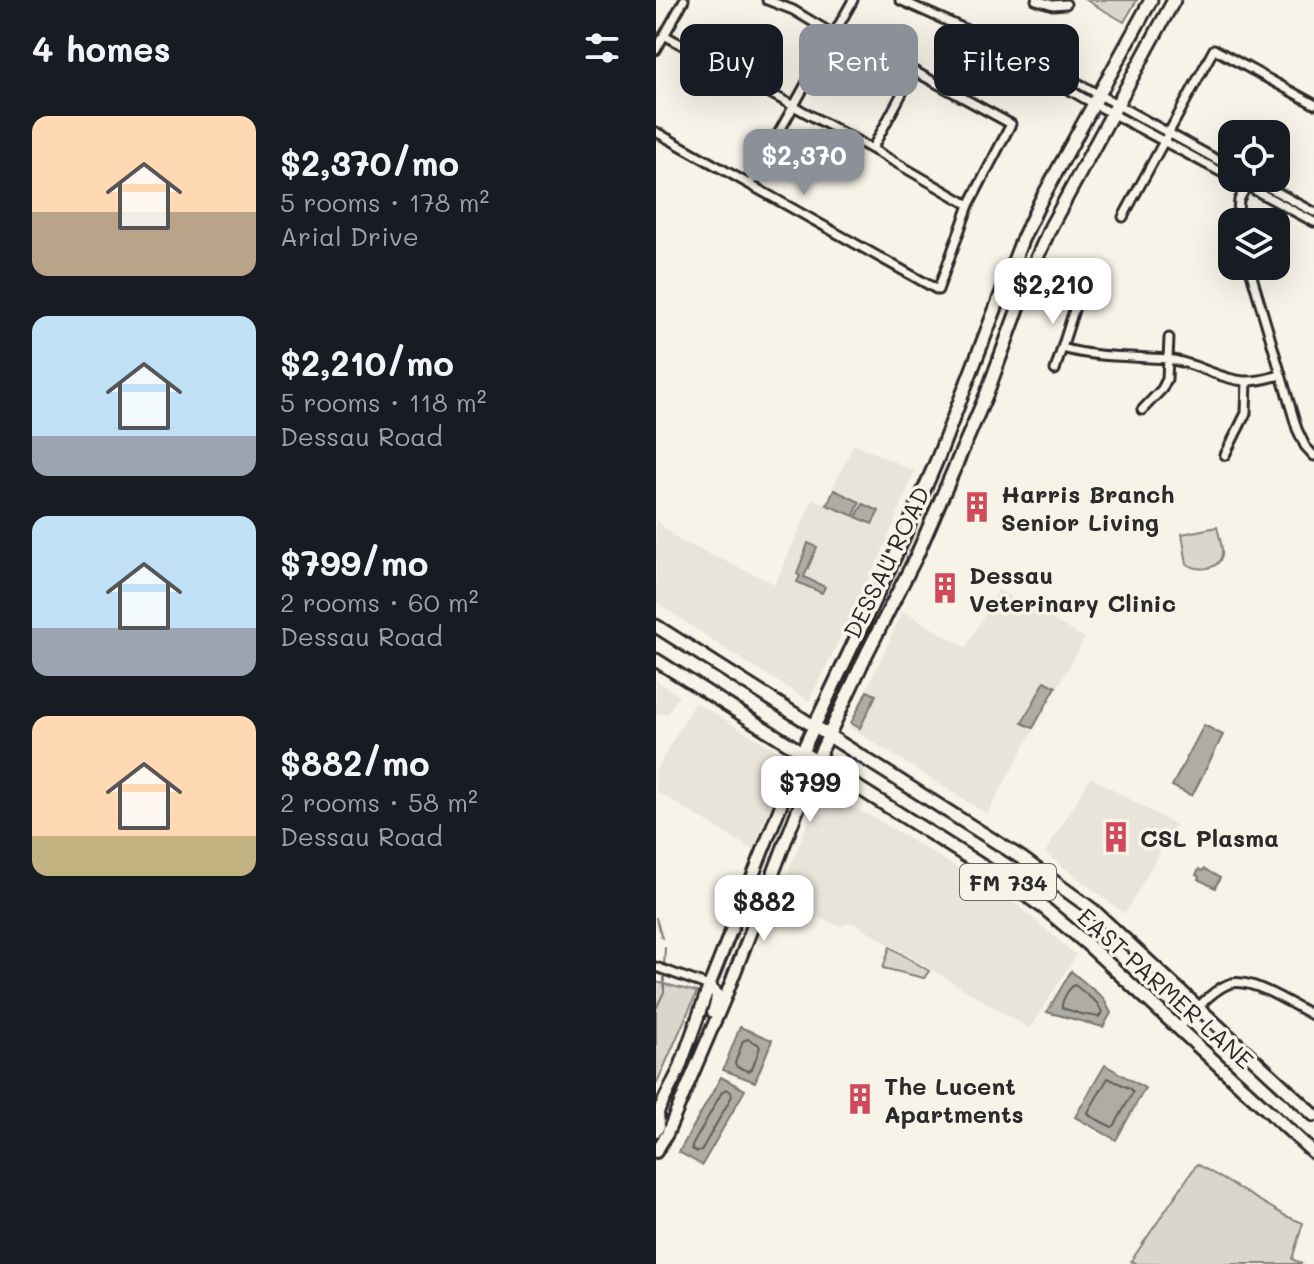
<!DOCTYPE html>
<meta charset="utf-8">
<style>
:root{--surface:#171b24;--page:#242831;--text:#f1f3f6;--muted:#9ea1a6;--accent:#8c9099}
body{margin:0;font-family:Mali,sans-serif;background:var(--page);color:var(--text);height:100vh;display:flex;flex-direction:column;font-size:30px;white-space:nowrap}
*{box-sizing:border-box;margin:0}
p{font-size:26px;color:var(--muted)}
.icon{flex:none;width:44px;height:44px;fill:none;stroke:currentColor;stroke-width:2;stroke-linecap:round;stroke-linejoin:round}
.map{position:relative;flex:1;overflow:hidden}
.side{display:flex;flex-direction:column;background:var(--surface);width:656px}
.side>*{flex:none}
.top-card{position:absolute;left:24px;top:24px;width:514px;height:72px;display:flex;gap:16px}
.controls{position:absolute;left:562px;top:120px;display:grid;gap:16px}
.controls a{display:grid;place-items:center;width:72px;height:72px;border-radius:16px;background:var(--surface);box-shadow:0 8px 32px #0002;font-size:40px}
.price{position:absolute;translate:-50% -68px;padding:0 18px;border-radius:16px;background:#fff;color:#222;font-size:26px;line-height:52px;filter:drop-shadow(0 2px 4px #0008)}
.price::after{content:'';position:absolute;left:50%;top:48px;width:24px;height:18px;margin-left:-12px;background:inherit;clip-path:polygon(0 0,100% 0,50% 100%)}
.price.on{background:var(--accent);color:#fff}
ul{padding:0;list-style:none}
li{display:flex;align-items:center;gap:24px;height:200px;padding:0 32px}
li span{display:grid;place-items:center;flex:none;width:224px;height:160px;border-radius:16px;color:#555}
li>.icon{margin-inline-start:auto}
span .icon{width:96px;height:96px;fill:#fffc;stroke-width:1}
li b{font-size:34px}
h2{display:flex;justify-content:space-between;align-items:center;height:96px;padding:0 32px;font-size:34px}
.tag{padding:0 28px;border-radius:16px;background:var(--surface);box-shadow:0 8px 32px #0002;font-size:28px;line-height:72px}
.tag.on{background:var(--accent);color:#fff}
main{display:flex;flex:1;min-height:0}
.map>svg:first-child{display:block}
.built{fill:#e8e4da}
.green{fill:#dad6cc;stroke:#82807c;stroke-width:2}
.water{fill:#afaca4;stroke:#7a7874;stroke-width:2}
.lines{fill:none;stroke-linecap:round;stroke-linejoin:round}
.shore{stroke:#605f5b;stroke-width:2}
.stream{stroke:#7a7874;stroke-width:2}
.street-casing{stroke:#2b2b2b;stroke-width:13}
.secondary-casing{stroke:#2b2b2b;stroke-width:16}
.primary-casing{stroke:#2b2b2b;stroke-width:17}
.street{stroke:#f7f3e8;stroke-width:7}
.secondary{stroke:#f7f3e8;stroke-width:10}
.primary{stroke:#f7f3e8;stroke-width:11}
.labels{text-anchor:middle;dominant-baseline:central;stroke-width:7;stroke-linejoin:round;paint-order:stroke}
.shield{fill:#f7f3e8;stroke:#686764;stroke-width:2}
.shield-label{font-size:22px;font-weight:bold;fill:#2b2b2b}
.poi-label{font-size:24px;font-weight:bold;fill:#2b2b2b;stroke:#f7f3e8;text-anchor:start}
.street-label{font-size:24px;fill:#2b2b2b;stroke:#f7f3e8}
</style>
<main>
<section class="side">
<h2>4 homes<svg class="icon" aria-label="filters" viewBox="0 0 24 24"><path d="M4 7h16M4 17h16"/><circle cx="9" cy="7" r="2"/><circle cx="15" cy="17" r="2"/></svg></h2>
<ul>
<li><span style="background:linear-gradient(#ffd9b3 60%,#b9a48a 0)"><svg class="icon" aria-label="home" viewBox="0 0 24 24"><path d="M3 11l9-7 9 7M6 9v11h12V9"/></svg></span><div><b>$2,370/mo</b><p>5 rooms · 178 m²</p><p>Arial Drive</p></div></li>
<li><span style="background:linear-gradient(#bfe0f5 75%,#9aa5b1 0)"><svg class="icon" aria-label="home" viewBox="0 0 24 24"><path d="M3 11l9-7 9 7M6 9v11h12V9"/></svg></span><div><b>$2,210/mo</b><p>5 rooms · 118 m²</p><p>Dessau Road</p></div></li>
<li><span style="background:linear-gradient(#bfe0f5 70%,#9aa5b1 0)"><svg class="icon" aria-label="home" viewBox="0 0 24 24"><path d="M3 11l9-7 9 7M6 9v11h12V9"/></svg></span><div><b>$799/mo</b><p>2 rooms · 60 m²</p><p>Dessau Road</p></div></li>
<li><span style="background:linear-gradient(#ffd9b3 75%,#c2b280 0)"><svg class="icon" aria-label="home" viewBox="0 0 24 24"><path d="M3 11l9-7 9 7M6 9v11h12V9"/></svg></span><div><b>$882/mo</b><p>2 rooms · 58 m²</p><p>Dessau Road</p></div></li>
</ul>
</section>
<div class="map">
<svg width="658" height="1264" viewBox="0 0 658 1264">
<rect width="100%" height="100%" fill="#f7f3e8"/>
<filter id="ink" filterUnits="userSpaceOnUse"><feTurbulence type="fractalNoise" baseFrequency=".0125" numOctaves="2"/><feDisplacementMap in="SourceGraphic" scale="16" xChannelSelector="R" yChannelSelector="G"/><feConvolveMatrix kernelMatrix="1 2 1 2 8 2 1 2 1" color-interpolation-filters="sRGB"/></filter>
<g filter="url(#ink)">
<path class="built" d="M198,444L259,471L225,555L153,701L77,654L0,602V520L21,539L119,584L157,499L169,504Z
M342,590L429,638L331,814L193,727L247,611L310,648Z
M0,680L23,696L11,714H0Z
M39,702L135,759L97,850L0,791V770Z
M435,777L519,825L469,914L389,853Z
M165,791L220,819L356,901L420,955L374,1029L200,924L195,922L185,926L176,923L120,901Z"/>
<path class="green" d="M430,0H481L468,22Z
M64,31L116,50L100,79L53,53Z
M561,527C563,535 567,547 566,555C562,571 542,571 531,564L526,534Z
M234,947L273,971L268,978L227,968Z
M0,982L41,992L0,1085Z
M541,1164L630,1216L647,1223L636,1259L646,1264H481L475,1261Z"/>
<path class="water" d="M178,490L204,502L198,516L171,505Z
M207,504L223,511L216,524L200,517Z
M152,543L161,547L148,577L169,587L166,593L141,582L144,576L141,574Z
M389,681L400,687L377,728L366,723Z
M211,691L220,695L204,728L195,723Z
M548,725L567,735L536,796L516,786Z
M543,869L546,871L548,869L564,878L559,888L542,879L543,877L540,875Z
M415,971L447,998L455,1013L447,1027L391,1012Z
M84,1027L116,1040L99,1082L67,1070Z
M449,1065L489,1088L460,1140L419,1117Z
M65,1077L89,1090L46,1165L23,1152Z"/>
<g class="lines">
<path class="shore" d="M419,985L441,1003L446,1012L443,1017L425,1014L406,1008C405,1001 413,987 419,985Z
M92,1039L102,1044L104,1047L96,1069L92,1071L81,1067L79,1063L87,1041Z
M452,1078L475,1089L477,1092L459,1125L456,1127L434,1116L432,1112Z
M70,1089L75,1092L76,1096L45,1151L40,1152L36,1149V1146L66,1092Z"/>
<path class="stream" d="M0,918L6,938
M8,967L9,948
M0,1009L8,992V974"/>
<defs>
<path id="street" d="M111,0L137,10L177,34
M244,0L311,30L371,61L394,74L405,85L429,99L658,222
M380,0L397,5L410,4
M8,35L225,154L313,205
M0,50L28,0
M394,74L411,77L576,168
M300,93L328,39
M0,132L282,290L313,205L355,124L258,71L216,149
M595,178L658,212
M94,184L197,0
M467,217L558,49L658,104
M581,222L583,200L592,183
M593,266L641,429L649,446L658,456
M406,348C441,358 475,356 511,359C539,362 562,379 588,381C601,382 613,378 625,375
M399,370L424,291
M486,410L506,389L511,379L513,338
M569,455L590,413L591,381
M0,967L53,986
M523,1027C536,1014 558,987 576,983C599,979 638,1006 658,1016"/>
<path id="secondary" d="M53,986L61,994L60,1003L57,1012
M0,1116L23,1070L53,986L146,752
M0,1131L3,1126L2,1113
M0,1152L11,1134L69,998L161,760"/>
<path id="primary" d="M0,626L367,859L437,910L658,1115
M0,660L342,876L388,908L431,944L658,1153
M146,752L242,550L281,460L366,240L384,202L495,0
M161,760L211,653L260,557L331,393L380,260L395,226L518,0"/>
</defs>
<use href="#street" class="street-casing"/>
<use href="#secondary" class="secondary-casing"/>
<use href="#primary" class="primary-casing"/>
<use href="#street" class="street"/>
<use href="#secondary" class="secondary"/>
<use href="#primary" class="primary"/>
</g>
</g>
<defs>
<symbol id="building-bare" viewBox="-9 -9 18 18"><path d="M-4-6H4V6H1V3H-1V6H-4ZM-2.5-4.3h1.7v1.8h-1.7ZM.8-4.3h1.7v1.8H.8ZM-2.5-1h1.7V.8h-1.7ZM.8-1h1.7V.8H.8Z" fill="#d1495b" stroke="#f7f3e8" stroke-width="2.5" paint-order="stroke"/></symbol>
</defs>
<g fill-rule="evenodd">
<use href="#building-bare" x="299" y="485" width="44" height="44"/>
<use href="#building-bare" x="267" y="566" width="44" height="44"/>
<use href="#building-bare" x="438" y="815" width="44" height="44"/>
<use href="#building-bare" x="182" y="1077" width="44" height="44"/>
</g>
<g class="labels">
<rect class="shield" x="304" y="864" width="96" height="36" rx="6"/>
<g class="shield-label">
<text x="352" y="882">FM 734</text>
</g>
<g class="poi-label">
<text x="345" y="493">Harris Branch<tspan x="345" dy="28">Senior Living</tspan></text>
<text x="313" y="574">Dessau<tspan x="313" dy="28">Veterinary Clinic</tspan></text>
<text x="484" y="837">CSL Plasma</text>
<text x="228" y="1085">The Lucent<tspan x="228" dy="28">Apartments</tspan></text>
</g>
<g class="street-label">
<text transform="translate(230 562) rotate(-64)">DESSAU ROAD</text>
<text transform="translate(510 988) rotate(42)">EAST PARMER LANE</text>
</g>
</g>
</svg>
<div class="controls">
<a><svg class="icon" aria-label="locate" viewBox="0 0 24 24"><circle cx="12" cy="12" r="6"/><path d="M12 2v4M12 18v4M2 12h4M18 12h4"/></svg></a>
<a><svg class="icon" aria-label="layers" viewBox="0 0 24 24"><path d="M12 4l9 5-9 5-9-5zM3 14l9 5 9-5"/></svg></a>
</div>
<b class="price on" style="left:148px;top:197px">$2,370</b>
<b class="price" style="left:397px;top:326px">$2,210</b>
<b class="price" style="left:154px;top:824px">$799</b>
<b class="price" style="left:108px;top:943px">$882</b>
<div class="top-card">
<a class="tag">Buy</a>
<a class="tag on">Rent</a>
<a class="tag">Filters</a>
</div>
</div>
</main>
